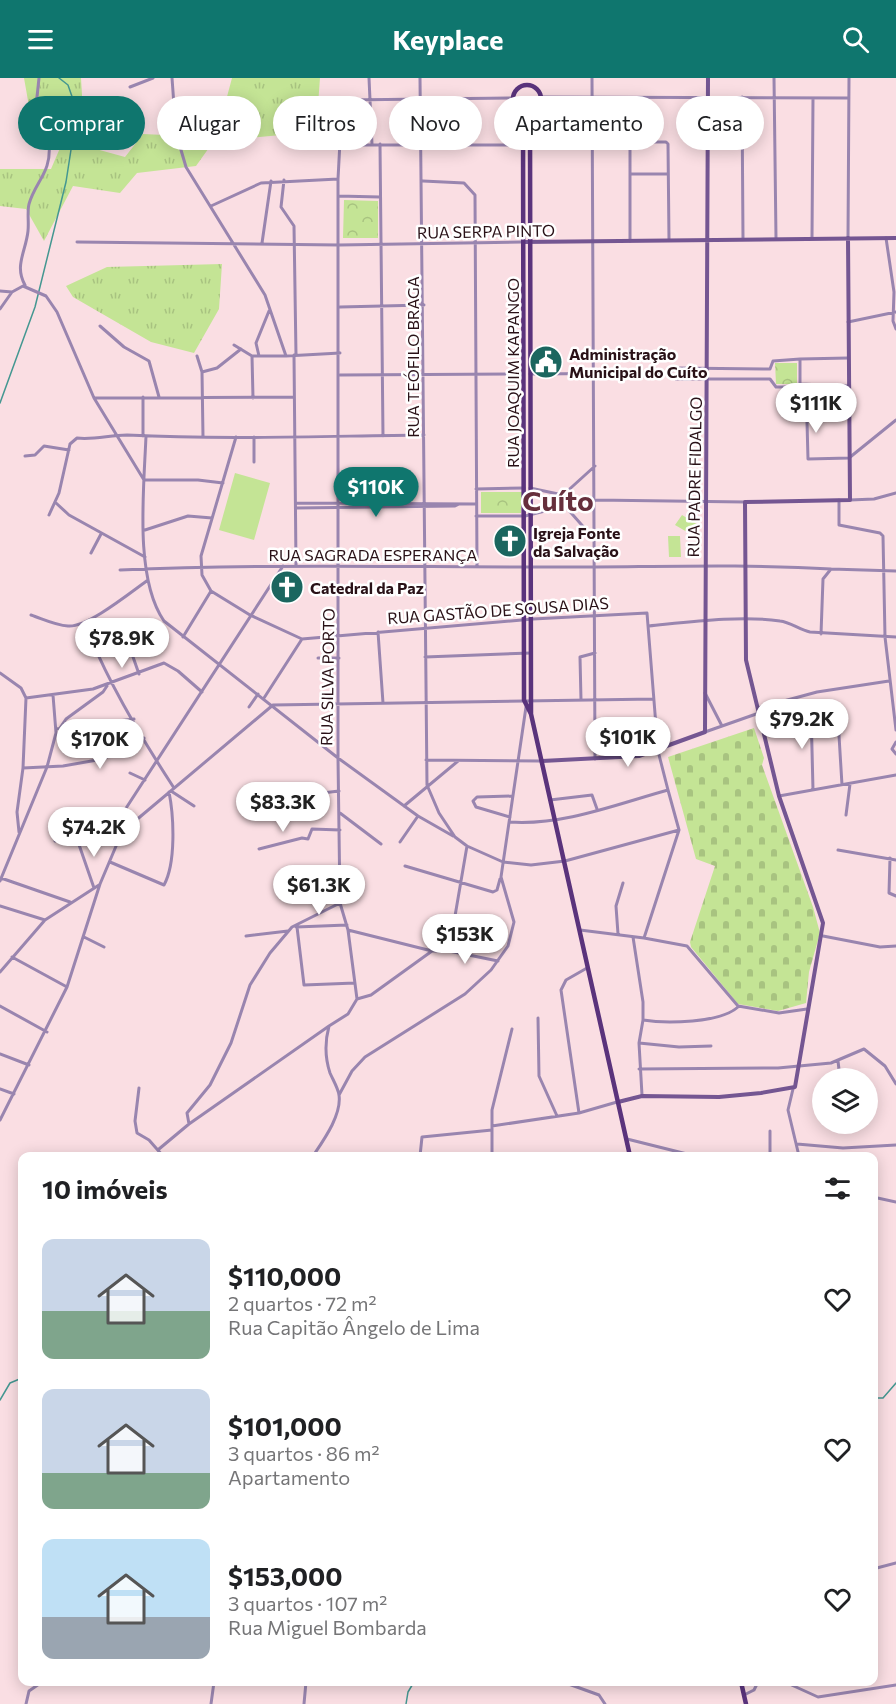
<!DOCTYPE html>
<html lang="pt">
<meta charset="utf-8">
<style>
:root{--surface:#fff;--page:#f6f6f6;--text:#202124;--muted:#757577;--accent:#0f766e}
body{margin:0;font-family:Commissioner,sans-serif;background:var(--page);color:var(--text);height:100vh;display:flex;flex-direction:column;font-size:22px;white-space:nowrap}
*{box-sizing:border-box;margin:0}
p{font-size:20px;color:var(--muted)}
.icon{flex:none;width:33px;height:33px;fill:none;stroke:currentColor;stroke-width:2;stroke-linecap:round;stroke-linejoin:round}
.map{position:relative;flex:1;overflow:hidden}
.drawer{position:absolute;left:18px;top:1074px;width:860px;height:534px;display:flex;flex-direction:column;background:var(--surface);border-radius:12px;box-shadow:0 3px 15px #0003}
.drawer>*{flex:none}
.hud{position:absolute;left:18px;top:18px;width:861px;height:54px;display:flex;gap:12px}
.controls{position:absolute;left:812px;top:990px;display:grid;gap:12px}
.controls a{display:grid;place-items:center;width:66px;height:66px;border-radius:50%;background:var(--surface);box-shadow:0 3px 15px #0003;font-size:30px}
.price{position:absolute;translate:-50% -51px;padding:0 14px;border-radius:21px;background:#fff;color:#222;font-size:20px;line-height:39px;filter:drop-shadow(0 2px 3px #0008)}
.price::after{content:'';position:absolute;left:50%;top:36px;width:18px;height:14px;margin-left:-9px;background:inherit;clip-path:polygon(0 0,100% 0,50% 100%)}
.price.on{background:var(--accent);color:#fff}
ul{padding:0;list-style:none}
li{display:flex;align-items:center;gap:18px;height:150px;padding:0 24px}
li span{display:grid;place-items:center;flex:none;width:168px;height:120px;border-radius:12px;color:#555}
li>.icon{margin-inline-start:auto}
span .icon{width:72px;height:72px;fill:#fffc;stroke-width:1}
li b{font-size:26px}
h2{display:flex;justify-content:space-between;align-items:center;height:72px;padding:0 24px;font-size:26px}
.tag{padding:0 21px;border-radius:27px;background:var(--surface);box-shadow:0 3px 15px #0003;font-size:21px;line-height:54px}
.tag.on{background:var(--accent);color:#fff}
header{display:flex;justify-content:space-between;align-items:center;height:78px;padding:0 24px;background:var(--accent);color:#fff;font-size:27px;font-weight:700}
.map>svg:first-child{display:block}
.grass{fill:url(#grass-tufts)}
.forest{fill:url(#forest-crowns)}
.cemetery{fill:url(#cemetery-stones)}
.pitch{fill:#c4e495}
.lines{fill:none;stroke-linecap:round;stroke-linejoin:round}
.stream{stroke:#449791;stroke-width:1.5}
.street{stroke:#9985af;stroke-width:3}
.secondary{stroke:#745692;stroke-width:4}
.primary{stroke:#5a337c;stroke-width:4.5}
.labels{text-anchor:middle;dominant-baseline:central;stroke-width:5;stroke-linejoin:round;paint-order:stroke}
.street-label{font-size:16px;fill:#291117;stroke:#fff}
.poi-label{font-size:16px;font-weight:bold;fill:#291117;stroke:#fff;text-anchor:start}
.town-label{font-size:28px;font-weight:bold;fill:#662f3c;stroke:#fff}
</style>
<header><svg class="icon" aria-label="menu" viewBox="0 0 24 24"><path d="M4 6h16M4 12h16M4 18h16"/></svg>Keyplace<svg class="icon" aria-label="search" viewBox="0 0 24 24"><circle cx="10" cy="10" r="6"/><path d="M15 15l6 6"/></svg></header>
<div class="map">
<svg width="896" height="1626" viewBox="0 0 896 1626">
<defs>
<pattern id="grass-tufts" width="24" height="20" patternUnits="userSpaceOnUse" patternTransform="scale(1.5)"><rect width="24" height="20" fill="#c4e495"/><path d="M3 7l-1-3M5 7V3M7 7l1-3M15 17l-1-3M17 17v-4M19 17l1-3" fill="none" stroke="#a8c380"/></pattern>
<pattern id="forest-crowns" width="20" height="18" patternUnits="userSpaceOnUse" patternTransform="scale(1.5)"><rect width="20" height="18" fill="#c4e495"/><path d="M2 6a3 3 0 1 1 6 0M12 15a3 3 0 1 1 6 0" fill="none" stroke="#a8c380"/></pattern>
<pattern id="cemetery-stones" width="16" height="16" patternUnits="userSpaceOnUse" patternTransform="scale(1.5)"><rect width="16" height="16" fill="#c4e495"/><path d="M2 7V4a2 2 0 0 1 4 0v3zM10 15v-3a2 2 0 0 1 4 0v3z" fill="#a8c380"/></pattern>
</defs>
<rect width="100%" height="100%" fill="#fadee3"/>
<path class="grass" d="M24,0H81L85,68L125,79L143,56L185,58L221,41L232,0H320L318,27L303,55L248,60L226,46L196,88L137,95L120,115L73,108L44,163L26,131L0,128V91H51L63,63L30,34Z
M222,186L219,231L194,275L151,264L73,219L66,208L107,189Z"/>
<path class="forest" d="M344,122L378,123V160H343Z
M775,285H797V306H776Z
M481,414H522L521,435H481Z"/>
<path class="cemetery" d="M754,650L764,680L762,687L813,829L820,855L809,894L806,925L778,933L738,926L691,869L690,864L715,788L696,781L668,679Z"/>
<path class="pitch" d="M235,395L270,405L254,462L219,452Z
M682,437L700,448L694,458L675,447Z
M668,458H680L681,479H669Z"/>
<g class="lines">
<path class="stream" d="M0,325L35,229L66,104L77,33L68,7L59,0
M873,1320H883L896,1305
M0,1322L10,1305L22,1300
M406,1626L408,1614L414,1604"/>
<path class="street" d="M172,0L176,55L186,89L265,217L286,278L340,275
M369,0L372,66
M420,0L427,707L439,735L455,759L467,768L503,784L531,787L565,783L679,752L668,712C617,726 563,748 509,744
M592,0L595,681
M774,0L776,160
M130,9L153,0
M541,19L848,20
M742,19L743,161
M380,66L383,358
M339,67H592
M631,96H668
M284,102L281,129L294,148L296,277
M423,103L464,105L475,117L477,488
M338,118L380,119
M211,128L261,105L338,101
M812,160L813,20
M848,160L849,0
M886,160L894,214L893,243L896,251
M630,163V67L633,64H666L668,66L669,162
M77,164L339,167L522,164
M262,165L271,103
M25,207C14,188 26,173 28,153C29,144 27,134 29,126C36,102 52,95 49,64C47,51 38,43 32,32L37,19L39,0
M0,213L12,214
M340,229L424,227
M0,231L12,214L23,208L46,218L57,234L94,320L144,402H198L223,405
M848,244L896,234
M100,248L124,269L149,283L159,319
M234,267L252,278H286
M294,277L296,487
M197,278L202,294L203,359
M252,278L253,320
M259,278L256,265L269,233
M800,281V306L791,309H776L770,301H676L669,295L677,290L770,291L773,283Z
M800,281L848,280
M202,294L217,290L241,271
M530,296L669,295
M340,297L523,296
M800,306L848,308
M806,307L808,381L849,380L896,342
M143,319V358
M95,320L294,319
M146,358C144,410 134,500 164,543L338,680L418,738L453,758
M236,359L201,478L202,497L211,513L250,537L302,561L533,541L647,535L658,673L668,712
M25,378L35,377L44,368L69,372
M254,384V359
M530,410L563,417L595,388
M476,411L524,410
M563,417L565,428
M595,422L745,424
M839,422V447L880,455L883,458L885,559L896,652
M850,422L874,421L896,415
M56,425L69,437L145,479
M296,425L476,426
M296,430L455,428L459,426
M49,437L59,415L70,366L77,360C94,362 110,357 127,357C226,362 325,358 424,357
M476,438H525L565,428L595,462
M145,452L188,438L212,440
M91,475L101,456
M120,492C259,486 396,489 535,489C633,490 732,485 831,491
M31,537C43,541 55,547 68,548C87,550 131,514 148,502
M85,545C105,600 142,661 174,710
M649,548C689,544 741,537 780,543C790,544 800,552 810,554L896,559
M378,554L383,625
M821,556L823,501L831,491L896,493
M126,559L139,596
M183,559L211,513
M425,579L531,575
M318,580H339
M0,595L21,610L26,620L23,690L17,734L19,754
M705,615L722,648
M26,620L93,611L164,585L178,593L202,614
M264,620L302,561
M581,622L580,579L595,575
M789,624L838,641L842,707
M249,629L258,616
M758,630L817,614L889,603
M811,631L813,712
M60,650L66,641L103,614L107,608
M56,651L134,641
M705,654L759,635
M896,664L892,671L896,676
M426,682L541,683
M23,690L63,688L103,681L144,660
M130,695L145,702
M171,713L194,728
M298,714L314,716L339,713
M779,718L896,697
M550,722L592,717L597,731
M404,728L458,683
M85,732L95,750
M340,735L381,766
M846,737L850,706
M510,739L476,729L473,723L477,719L513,718
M119,741L283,488
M119,741L127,749
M76,758L94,810
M55,763L119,741
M400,764L418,738
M259,771L302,760L308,761L312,751L340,752
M838,772L896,782
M890,780L889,815L896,818
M110,784L164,807C176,785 174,739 169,714
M405,788L493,814L497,812L500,801
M1,800L70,824
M0,803L47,689L56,655L53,617
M0,828L45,842
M296,849L347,847
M297,849L304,907L355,905
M348,852L432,873L371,917L357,921
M580,852L644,860L679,752
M618,856L616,828L623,805
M246,858L288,853
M823,858L880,869L896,868
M84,859L104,869
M633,859L643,924V942L639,965L642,1017
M644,860L687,868L738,928L779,935L807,931
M432,873H449L498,883
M449,873L467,768
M12,879L67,909
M0,894L45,842L99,807
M0,928L47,954
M538,940L539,998L557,1038
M643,942C666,946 720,945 738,929
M639,965L679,969L711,968
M0,976L29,987
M838,983L840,1000
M639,991L778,990L831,985L864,971L885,988L896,1006
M139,1010L135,1043L137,1055L149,1062L163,1078
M0,1011L14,1016
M793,1011L788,1032L799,1078
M339,1017L352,993L365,979L465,916L491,892L508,868L514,844L501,799L526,629
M579,1035L561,912L566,902L587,890
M0,1042L67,909L100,806L122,754L273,627L654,621
M189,1046L187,1035L210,1007L231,965L250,907L270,875L292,849L340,825
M850,1046L851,1050
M492,1048L579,1035L617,1024
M627,1061L695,1078
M797,1066L843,1070L896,1067
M159,1071L189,1046L329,948
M313,1078C323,1063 342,1037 339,1017C338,1010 333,1002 330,995C325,980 325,963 329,948L348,936L357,921L348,852L340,825L338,680V101L342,26L345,22L513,20
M420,1078L422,1059L492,1052
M492,1078V1032L512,951
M770,1078V1053
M873,1119L896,1124
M873,1491L896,1485
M563,1604L599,1617L605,1626
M785,1604L818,1619L896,1607
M744,1617L754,1612L758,1604
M26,1626L29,1613L42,1604
M211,1626L214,1604
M304,1626L306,1604"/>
<path class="secondary" d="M523,164L896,160
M542,683L639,678L705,654L708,0
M618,1024L642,1018L719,1019L761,1015L795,1009L823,845L779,718L746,582L745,424L850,422L848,160"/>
<path class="primary" d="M513 21a14 14 0 1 1 28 0a14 14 0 1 1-28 0Z
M523,34L524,622L531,636L630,1078
M530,34L531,636
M741,1604L746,1626"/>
</g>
<defs>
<symbol id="civic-disc" viewBox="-11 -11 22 22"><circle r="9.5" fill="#1b665f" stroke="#fff"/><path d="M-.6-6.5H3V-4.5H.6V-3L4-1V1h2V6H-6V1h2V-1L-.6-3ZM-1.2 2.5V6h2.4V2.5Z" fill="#fff"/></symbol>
<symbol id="church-disc" viewBox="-11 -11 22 22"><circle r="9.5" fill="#1b665f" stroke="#fff"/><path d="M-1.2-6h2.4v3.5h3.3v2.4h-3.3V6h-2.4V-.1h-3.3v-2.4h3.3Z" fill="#fff"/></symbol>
</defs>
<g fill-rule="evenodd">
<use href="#civic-disc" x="527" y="265" width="38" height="38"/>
<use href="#church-disc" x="491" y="444" width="38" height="38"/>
<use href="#church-disc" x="268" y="490" width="38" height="38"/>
</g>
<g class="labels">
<g class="street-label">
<text transform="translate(486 153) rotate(-1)">RUA SERPA PINTO</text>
<text transform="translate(412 279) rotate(-90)">RUA TEÓFILO BRAGA</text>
<text transform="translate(512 295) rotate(-90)">RUA JOAQUIM KAPANGO</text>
<text transform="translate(694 399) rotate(-89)">RUA PADRE FIDALGO</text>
<text x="373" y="476">RUA SAGRADA ESPERANÇA</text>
<text transform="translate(498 532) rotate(-4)">RUA GASTÃO DE SOUSA DIAS</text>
<text transform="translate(327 599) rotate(-89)">RUA SILVA PORTO</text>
</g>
<g class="poi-label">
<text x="569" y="275">Administração<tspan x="569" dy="18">Municipal do Cuíto</tspan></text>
<text x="533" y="454">Igreja Fonte<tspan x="533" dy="18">da Salvação</tspan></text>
<text x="310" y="509">Catedral da Paz</text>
</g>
<g class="town-label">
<text x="558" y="422">Cuíto</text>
</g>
</g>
</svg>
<div class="controls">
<a><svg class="icon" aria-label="layers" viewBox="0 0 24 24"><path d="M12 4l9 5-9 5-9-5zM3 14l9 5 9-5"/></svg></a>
</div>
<b class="price" style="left:816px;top:356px">$111K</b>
<b class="price on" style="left:376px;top:440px">$110K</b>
<b class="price" style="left:122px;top:591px">$78.9K</b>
<b class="price" style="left:802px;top:672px">$79.2K</b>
<b class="price" style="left:628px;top:690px">$101K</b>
<b class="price" style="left:100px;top:692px">$170K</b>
<b class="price" style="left:283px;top:755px">$83.3K</b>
<b class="price" style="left:94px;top:780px">$74.2K</b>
<b class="price" style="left:319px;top:838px">$61.3K</b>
<b class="price" style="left:465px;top:887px">$153K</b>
<div class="hud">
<a class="tag on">Comprar</a>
<a class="tag">Alugar</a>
<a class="tag">Filtros</a>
<a class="tag">Novo</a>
<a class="tag">Apartamento</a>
<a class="tag">Casa</a>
</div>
<section class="drawer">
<h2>10 imóveis<svg class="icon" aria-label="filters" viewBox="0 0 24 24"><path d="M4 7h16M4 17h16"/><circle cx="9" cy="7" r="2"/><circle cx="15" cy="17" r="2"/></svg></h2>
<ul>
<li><span style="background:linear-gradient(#c9d6e8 60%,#7fa58c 0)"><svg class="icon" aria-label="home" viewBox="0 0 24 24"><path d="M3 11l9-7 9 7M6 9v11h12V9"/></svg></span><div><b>$110,000</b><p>2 quartos · 72 m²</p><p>Rua Capitão Ângelo de Lima</p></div><svg class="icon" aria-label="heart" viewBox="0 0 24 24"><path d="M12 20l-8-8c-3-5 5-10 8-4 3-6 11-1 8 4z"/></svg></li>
<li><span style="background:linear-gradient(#c9d6e8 70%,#7fa58c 0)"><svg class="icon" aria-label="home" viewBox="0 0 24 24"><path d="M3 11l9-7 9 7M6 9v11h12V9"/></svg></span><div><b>$101,000</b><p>3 quartos · 86 m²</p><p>Apartamento</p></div><svg class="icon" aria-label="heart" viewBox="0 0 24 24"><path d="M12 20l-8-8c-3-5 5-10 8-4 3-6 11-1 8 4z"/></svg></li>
<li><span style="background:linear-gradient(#bfe0f5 65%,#9aa5b1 0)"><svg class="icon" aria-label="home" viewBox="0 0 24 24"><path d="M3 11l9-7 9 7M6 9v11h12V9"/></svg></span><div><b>$153,000</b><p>3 quartos · 107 m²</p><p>Rua Miguel Bombarda</p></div><svg class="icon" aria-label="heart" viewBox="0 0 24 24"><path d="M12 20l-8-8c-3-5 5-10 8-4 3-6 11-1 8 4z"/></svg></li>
</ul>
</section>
</div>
